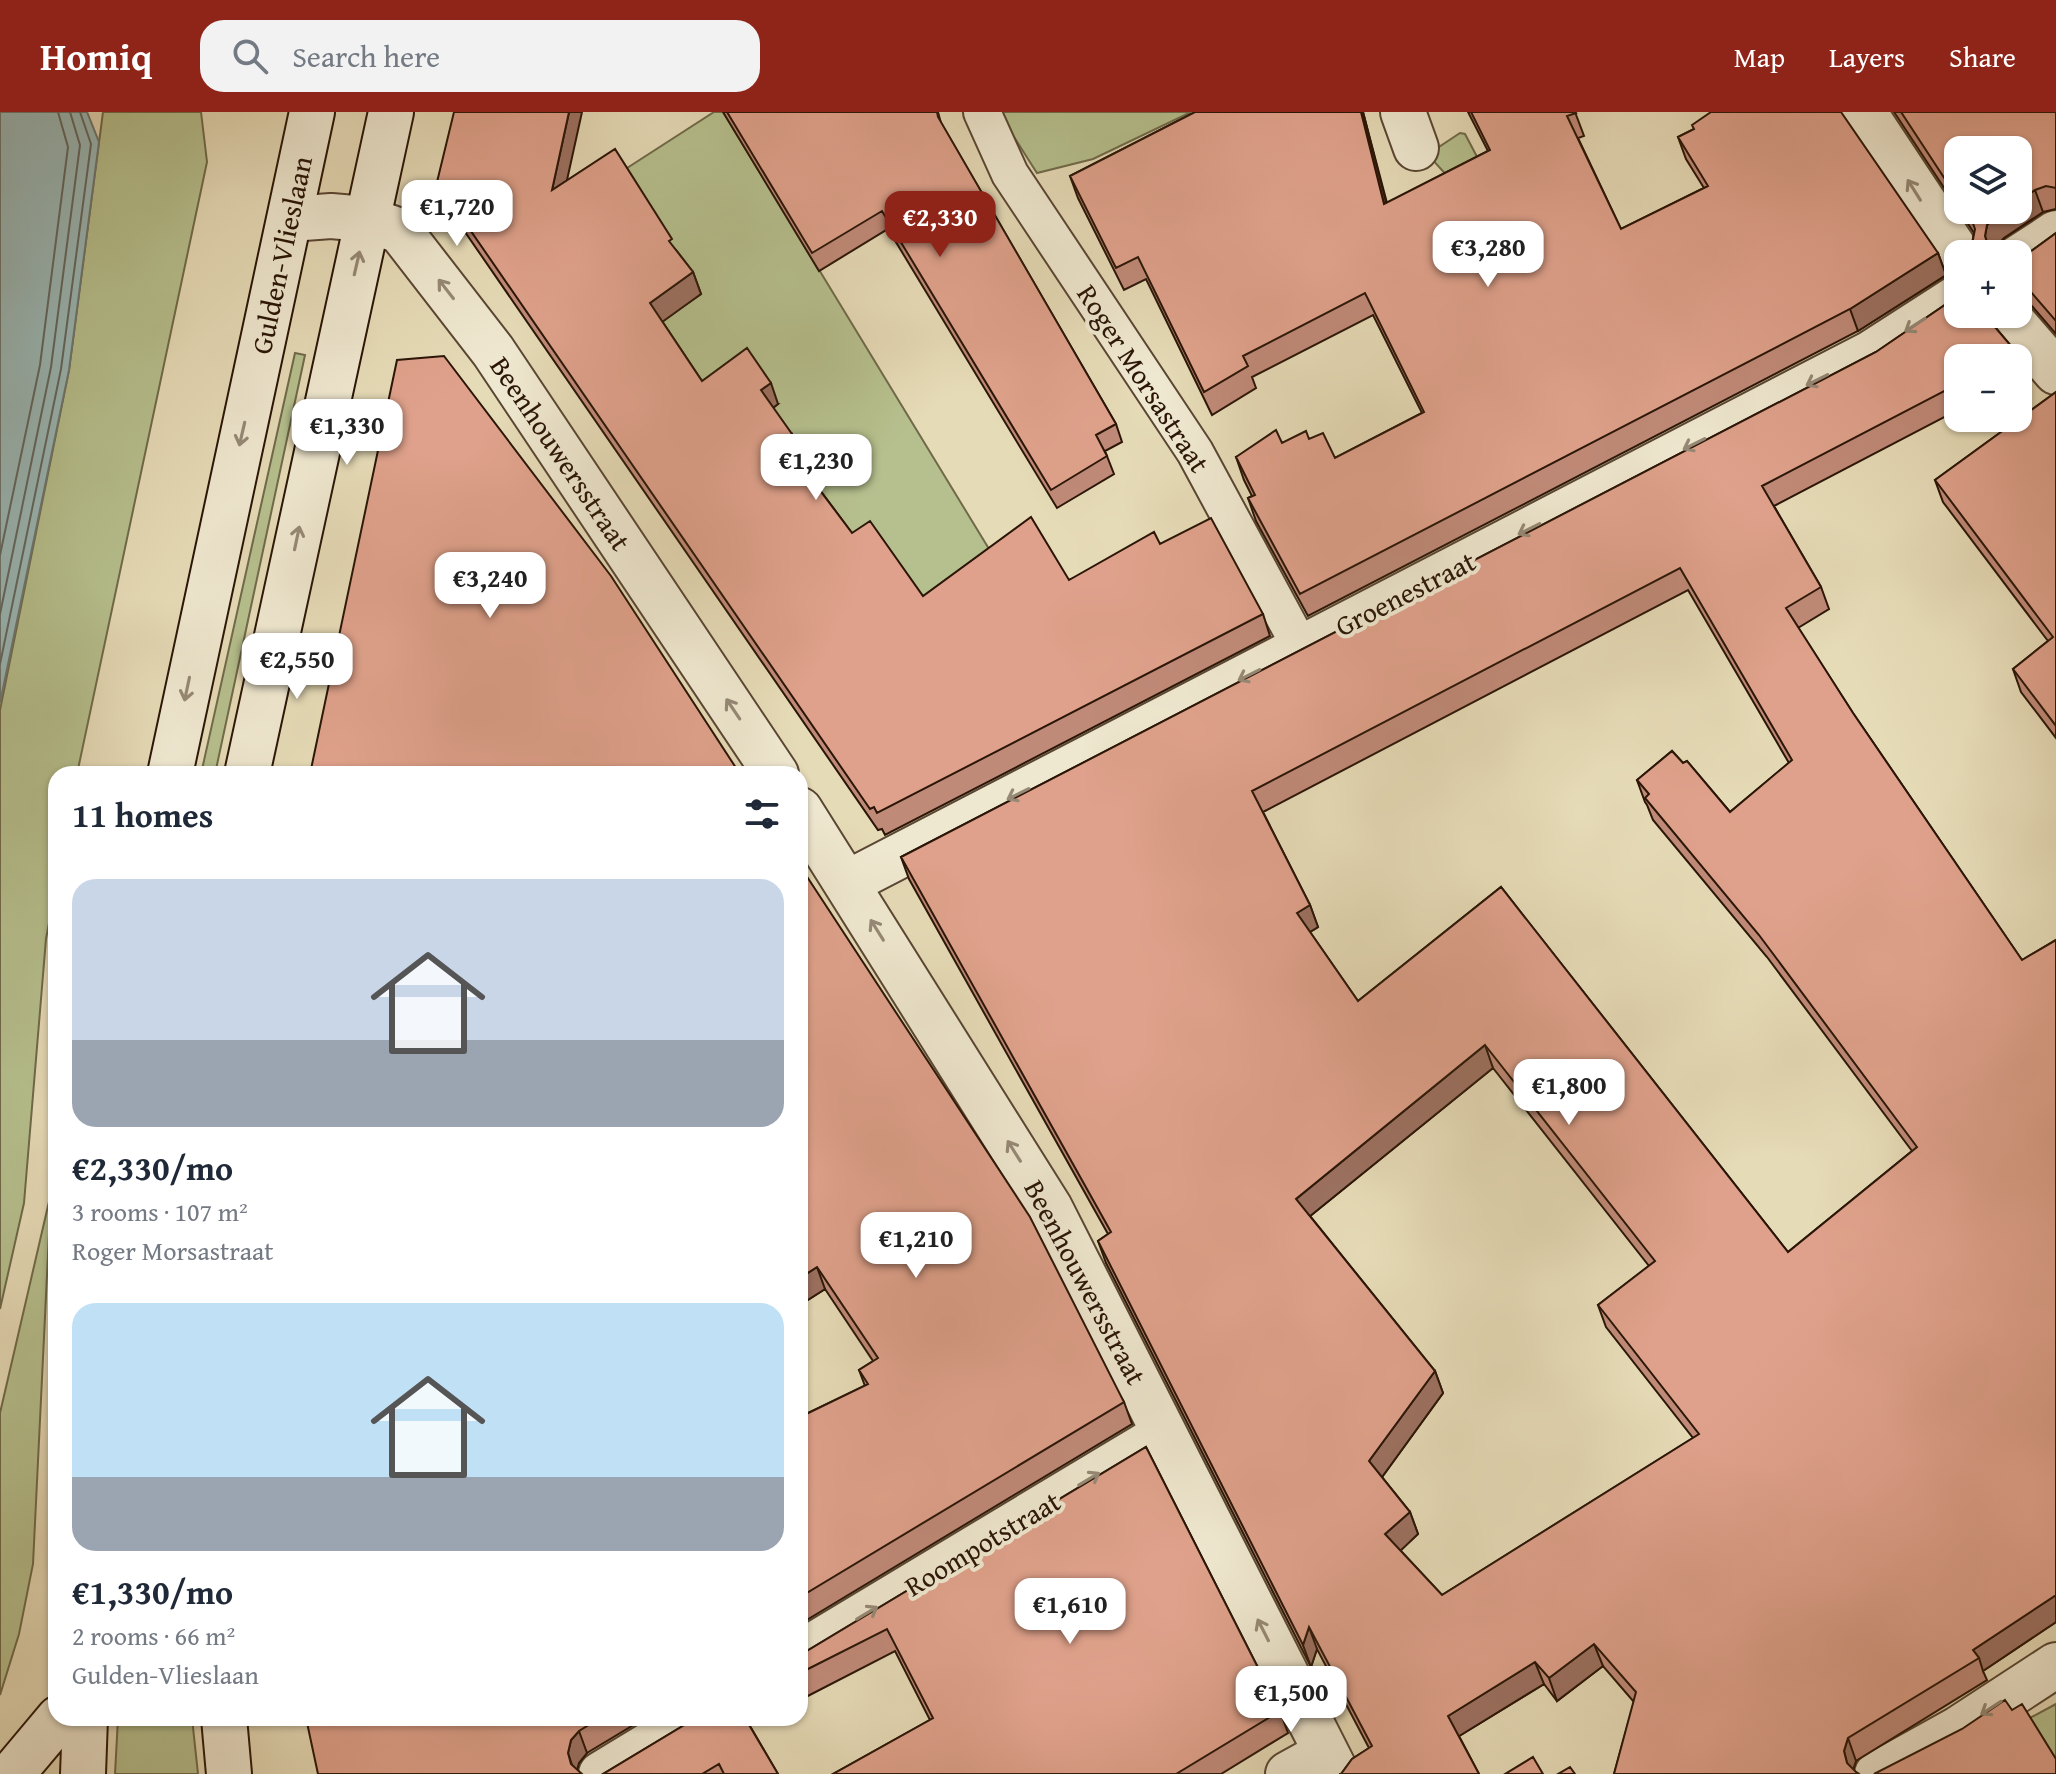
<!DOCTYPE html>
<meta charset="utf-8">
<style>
:root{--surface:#fff;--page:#f2f2f3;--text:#1f2937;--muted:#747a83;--accent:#8f2418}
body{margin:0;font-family:"Gentium Book Plus",serif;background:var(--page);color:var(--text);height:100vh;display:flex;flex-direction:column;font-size:30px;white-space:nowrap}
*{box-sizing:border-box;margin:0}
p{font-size:26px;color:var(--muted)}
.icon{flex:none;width:44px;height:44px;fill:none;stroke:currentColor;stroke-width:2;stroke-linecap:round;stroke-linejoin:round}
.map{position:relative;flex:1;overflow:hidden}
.panel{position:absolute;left:48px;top:654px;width:760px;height:960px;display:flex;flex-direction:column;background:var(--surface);border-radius:24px;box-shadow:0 2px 6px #0004}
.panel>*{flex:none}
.controls{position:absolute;left:1944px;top:24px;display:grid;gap:16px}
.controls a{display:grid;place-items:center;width:88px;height:88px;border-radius:16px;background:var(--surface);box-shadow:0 2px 6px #0004;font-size:40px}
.price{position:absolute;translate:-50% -68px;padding:0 18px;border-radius:16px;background:#fff;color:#222;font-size:26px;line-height:52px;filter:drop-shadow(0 2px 4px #0008)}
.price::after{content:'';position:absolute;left:50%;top:48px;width:24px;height:18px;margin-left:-12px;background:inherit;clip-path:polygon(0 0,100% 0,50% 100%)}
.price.on{background:var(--accent);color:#fff}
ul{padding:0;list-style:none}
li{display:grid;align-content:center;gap:16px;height:424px;padding:0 24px}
li span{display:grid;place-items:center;height:248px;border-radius:24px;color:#555}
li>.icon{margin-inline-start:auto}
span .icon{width:144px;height:144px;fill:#fffc;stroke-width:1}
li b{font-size:34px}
h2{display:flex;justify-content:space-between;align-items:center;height:96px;padding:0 24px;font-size:34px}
header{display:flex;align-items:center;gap:48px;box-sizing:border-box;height:112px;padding:0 40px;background:var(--accent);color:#fff}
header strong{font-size:38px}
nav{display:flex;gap:44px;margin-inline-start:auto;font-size:28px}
.search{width:560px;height:72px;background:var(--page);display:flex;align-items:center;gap:20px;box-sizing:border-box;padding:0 28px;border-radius:24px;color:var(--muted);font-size:30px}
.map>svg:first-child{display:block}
.green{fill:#b6c08e;stroke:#706a4a;stroke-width:2}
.water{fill:#9ab9b8;stroke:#6d7771;stroke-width:2}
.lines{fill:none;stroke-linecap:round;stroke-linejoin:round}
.shore{stroke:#626760;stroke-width:2}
.pedestrian-casing{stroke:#594633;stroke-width:40}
.minor-casing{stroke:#594633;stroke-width:48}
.secondary-casing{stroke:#2a1507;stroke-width:48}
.pedestrian{stroke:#efe8d0;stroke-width:36}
.minor{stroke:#efe8d0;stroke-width:44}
.secondary{stroke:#efe8d0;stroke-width:44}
.wall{fill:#c08a78;stroke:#2a1507;stroke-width:2;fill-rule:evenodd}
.shaded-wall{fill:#9c7161;stroke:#2a1507;stroke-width:2}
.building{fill:#dfa18b;stroke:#2a1507;stroke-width:2;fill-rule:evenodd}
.oneway{stroke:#968976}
.labels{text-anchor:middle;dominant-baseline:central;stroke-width:8;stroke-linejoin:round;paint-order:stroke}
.street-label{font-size:28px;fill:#2a1507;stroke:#efe8d0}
</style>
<header>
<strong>Homiq</strong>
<div class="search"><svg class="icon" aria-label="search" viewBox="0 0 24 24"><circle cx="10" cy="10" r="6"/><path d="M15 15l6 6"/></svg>Search here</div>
<nav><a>Map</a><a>Layers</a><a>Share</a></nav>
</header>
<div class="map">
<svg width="2056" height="1662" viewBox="0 0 2056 1662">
<rect width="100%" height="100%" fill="#e6dbb7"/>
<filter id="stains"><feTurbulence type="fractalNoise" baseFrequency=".0025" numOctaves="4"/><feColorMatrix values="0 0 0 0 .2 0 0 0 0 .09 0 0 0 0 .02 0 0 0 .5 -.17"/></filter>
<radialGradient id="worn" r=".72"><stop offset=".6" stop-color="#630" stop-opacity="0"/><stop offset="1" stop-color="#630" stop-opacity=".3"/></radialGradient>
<path class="green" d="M103,0H201L207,50L77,662H56V774L46,827L24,1091L0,1197V598L69,258Z
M714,0H723L1000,455L856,561L828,465L743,318L778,292L710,291L658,213L700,182L624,58Z
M998,0H1191L1093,47L1037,61Z
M1460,21L1465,22L1514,115L1503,126L1431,46L1433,39Z
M295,241L305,243L215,662H201Z
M51,1081L33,1452L19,1522L0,1583V1301Z
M2056,1592V1652L2026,1608Z
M118,1606H192L198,1662H115Z"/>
<path class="water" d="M0,0H87L99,30L69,258L0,591Z"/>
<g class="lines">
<path class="shore" d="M0,443L40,253L68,35L58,0
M0,502L51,255L80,33L70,0
M0,552L61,257L91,32L80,0"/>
<defs>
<path id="pedestrian" d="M982,0L1010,62L1195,340L1301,536"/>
<path id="minor" d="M1403,0L1416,36
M1864,0L1958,142
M290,107L331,104L366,107L400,119L493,239L776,662
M2018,146L2056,121
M2006,202L2056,260
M800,698L1050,1096L1337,1662
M849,770L1871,241L1958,185
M800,1541L1164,1322
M601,1662L693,1606
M1288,1662L1326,1641
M1877,1662L1958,1617L2056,1553"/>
<path id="secondary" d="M170,662L312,0
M247,662L391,0
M224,1606L229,1662
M12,1662L59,1606
M83,1662L85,1606"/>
</defs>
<use href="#pedestrian" class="pedestrian-casing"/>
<use href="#minor" class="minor-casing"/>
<use href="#secondary" class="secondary-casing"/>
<use href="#pedestrian" class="pedestrian"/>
<use href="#minor" class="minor"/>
<use href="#secondary" class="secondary"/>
</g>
<path class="wall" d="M723,0H938L941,11L1116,312L1122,330L1105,339L1114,362L1057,396L888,117L819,159Z
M1195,0H1363L1387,91L1488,39L1468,0H1575L1584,24L1578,26L1621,117L1704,76L1686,47L1678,25L1694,17L1938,141L1946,163L1858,219L1308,504L1256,409L1248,386L1252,384L1244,368L1236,345L1282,331L1309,327L1335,346L1422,301L1373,203L1252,265L1256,276L1212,303L1146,167L1124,178L1078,86L1070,64Z
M1894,0H2056V97L2043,100L2004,126L1995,136L1994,142L1972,132L1974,121L1959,98H2018L1958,38V97Z
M567,68L676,138L693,160L701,182L662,209L702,269L778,292L773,296L799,344L796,346L852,421L923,484L1069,468L1160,432L1263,502L1270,524L885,723L882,717L878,718L445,91L437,70Z
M2056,121V222L2025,186L2018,181V146L2023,145Z
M1958,184V202H1984L2017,241L2025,263L2018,267V246H1958V298L1774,394L1821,475L1829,497L1798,516L1853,601L2022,848L2056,828V1510L1983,1559L1987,1568L1856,1649L1853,1658L1859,1662H1614L1634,1590L1603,1554L1557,1589L1544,1572L1459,1624L1479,1662H1339H1341L1352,1647L1369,1636L1317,1537L1311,1555L1106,1151L1098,1129L1108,1122L909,767L901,745L1876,240ZM1688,478L1789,651L1730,700L1687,649L1683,651L1672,639L1637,668L1645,690L1647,693L1653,708L1767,845L1912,1039L1788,1140L1501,775L1358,889L1310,820L1318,815L1310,793L1263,700ZM1493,956L1649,1154L1598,1193L1606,1215L1693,1326L1442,1483L1400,1438L1418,1422L1410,1400L1382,1365L1443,1281L1435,1259L1310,1104Z
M2056,280V626L2021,580L2013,557L2048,529L1943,390L1935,368Z
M800,754L1124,1290L1132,1312L800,1512V1305L865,1274L859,1258L873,1249L825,1177L800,1193Z
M1146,1335L1280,1599L1288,1621L1221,1662H833L930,1608L895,1539L800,1588V1541L805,1540Z
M306,1606H645L587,1641L579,1651Z
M696,1606H764L750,1614L778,1662H603Z"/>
<path class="shaded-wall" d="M569,0H582L560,100L552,78Z
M1361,0H1363L1392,114L1384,92Z
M2035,78L2043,100L2004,126L1995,136L1994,142H1991L1985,124L1987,113L1996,103L2004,98H2018V89Z
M1938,141L1946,163L1858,219L1850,197Z
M693,160L701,182L658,213L650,191Z
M771,271L778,292L769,299L761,278Z
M792,322L799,344L791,350L783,329Z
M1310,793L1318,815L1305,823L1297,801Z
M1485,933L1493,956L1304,1109L1296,1087Z
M817,1155L825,1177L800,1193V1166Z
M1435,1259L1443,1281L1377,1372L1369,1349Z
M1410,1400L1418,1422L1394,1445L1385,1422Z
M2056,1483V1510L1983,1559L1979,1546L1973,1538Z
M1309,1515L1317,1537L1311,1555L1303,1533Z
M1594,1532L1603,1554L1557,1589L1549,1566Z
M1535,1550L1544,1572L1456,1626L1448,1604Z
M579,1619L587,1641L579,1651L576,1662H575L568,1641L571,1628Z
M1848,1626L1856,1649L1852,1661L1847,1651L1844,1639Z"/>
<path class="building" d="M454,0H569L552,78L615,37L672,127L669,129L693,160L650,191L702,269L747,236L771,271L761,278L792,322L783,329L852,421L870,409L923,484L1031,405L1069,468L1154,420L1160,432L1211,406L1263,502L877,701L874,695L870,697L437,70Z
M727,0H937L938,5L1116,312L1096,323L1107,344L1051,378L882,99L812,141Z
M1195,0H1361L1384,92L1490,38L1471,0H1575L1576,1L1567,4L1621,117L1708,74L1678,25L1694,17L1692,13L1711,0H1841L1938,141L1850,197L1300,482L1248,386L1255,383L1236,345L1276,318L1282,331L1306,319L1309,327L1323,321L1335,346L1424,300L1365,181L1243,244L1248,254L1204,280L1138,145L1116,156L1070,64Z
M1901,0H2056V76L2046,74L2035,78L2018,89V38H1958V87Z
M1965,98H2004L1996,103L1987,113L1985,124L1989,137L1994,142L1962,141L1972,132L1975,117L1971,106Z
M2056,121V209L2018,165V146L2023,145Z
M1958,184V202H1984L2017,241L2007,246H1958V272L1762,374L1821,475L1786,496L1853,601L2022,848L2056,828V1483L1973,1538L1979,1546L1848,1626L1844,1639L1847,1651L1857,1661L1859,1662H1614L1636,1580L1594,1532L1549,1566L1535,1550L1448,1604L1479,1662H1339H1341L1352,1647L1372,1634L1309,1515L1303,1533L1098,1129L1111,1120L901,745L1876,240ZM1680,456L1792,648L1730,700L1687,649L1683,651L1672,639L1637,668L1649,682L1645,686L1759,823L1917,1035L1788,1140L1501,775L1358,889L1297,801L1310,793L1252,679ZM1485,933L1655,1149L1598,1193L1699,1322L1442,1483L1385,1422L1410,1400L1369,1349L1435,1259L1296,1087Z
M444,244L611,464L740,662H310L397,248Z
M2056,280V614L2013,557L2053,525L1935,368Z
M800,754L1030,1105L1124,1290L800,1485V1305L868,1272L859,1258L878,1246L817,1155L800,1166Z
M1146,1335L1280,1599L1176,1662H833L933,1606L887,1517L800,1561V1541L805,1540Z
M2005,1588L2012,1598L2022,1592L2056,1647V1662H1874L1962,1617Z
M306,1606H600L579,1619L571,1628L568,1641L571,1652L582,1662H318Z
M696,1606H745L778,1662H724L719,1652L702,1662H603Z
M1533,1645L1543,1662H1505Z
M1570,1655L1575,1662H1558Z"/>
<defs><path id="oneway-shaft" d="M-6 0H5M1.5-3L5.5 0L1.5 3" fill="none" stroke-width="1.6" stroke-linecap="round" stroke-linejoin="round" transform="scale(2)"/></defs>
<g class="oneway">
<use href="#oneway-shaft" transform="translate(1914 78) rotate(-122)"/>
<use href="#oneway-shaft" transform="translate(357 151) rotate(-77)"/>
<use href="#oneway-shaft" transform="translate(446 177) rotate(-128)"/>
<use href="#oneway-shaft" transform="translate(1915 213) rotate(147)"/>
<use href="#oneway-shaft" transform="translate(1817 268) rotate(153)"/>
<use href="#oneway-shaft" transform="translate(242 322) rotate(103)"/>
<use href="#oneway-shaft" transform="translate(1694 332) rotate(153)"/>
<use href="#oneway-shaft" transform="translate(1529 417) rotate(153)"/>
<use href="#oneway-shaft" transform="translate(297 426) rotate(-78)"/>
<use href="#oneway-shaft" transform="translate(1249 563) rotate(153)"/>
<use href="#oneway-shaft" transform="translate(187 577) rotate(102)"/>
<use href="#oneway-shaft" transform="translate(733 597) rotate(-124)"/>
<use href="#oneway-shaft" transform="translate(1018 682) rotate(153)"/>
<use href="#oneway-shaft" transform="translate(877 818) rotate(-122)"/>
<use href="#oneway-shaft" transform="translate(1014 1039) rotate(-122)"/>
<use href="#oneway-shaft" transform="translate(1089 1367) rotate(-31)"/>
<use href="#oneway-shaft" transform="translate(867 1501) rotate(-31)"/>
<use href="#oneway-shaft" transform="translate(1263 1518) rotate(-117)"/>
<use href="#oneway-shaft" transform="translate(1991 1596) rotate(147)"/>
</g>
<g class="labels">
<g class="street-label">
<text transform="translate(281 143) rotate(-78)">Gulden-Vlieslaan</text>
<text transform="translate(1144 266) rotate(57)">Roger Morsastraat</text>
<text transform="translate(561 341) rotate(56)">Beenhouwersstraat</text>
<text transform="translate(1405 481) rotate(-27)">Groenestraat</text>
<text transform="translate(1086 1170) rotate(62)">Beenhouwersstraat</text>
<text transform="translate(982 1431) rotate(-31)">Roompotstraat</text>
</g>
</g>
<rect width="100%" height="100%" filter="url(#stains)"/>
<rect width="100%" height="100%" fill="url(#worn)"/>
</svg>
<div class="controls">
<a><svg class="icon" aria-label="layers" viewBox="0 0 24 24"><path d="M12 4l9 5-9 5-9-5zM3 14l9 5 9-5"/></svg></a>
<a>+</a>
<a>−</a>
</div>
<b class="price" style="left:457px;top:136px">€1,720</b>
<b class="price on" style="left:940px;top:147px">€2,330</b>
<b class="price" style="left:1488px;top:177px">€3,280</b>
<b class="price" style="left:347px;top:355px">€1,330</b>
<b class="price" style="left:816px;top:390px">€1,230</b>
<b class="price" style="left:490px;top:508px">€3,240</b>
<b class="price" style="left:297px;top:589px">€2,550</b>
<b class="price" style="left:1569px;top:1015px">€1,800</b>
<b class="price" style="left:916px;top:1168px">€1,210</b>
<b class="price" style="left:1070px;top:1534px">€1,610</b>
<b class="price" style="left:1291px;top:1622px">€1,500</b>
<section class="panel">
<h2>11 homes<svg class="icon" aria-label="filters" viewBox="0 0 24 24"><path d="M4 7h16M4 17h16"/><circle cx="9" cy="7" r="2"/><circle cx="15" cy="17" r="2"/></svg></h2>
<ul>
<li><span style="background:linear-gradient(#c9d6e8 65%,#9aa5b1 0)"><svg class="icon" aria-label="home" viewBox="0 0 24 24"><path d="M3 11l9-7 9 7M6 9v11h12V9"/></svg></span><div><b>€2,330/mo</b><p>3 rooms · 107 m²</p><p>Roger Morsastraat</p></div></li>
<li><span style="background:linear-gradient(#bfe0f5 70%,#9aa5b1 0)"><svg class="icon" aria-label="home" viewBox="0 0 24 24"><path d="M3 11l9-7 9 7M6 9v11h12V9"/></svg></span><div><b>€1,330/mo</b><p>2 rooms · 66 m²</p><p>Gulden-Vlieslaan</p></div></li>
</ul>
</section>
</div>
